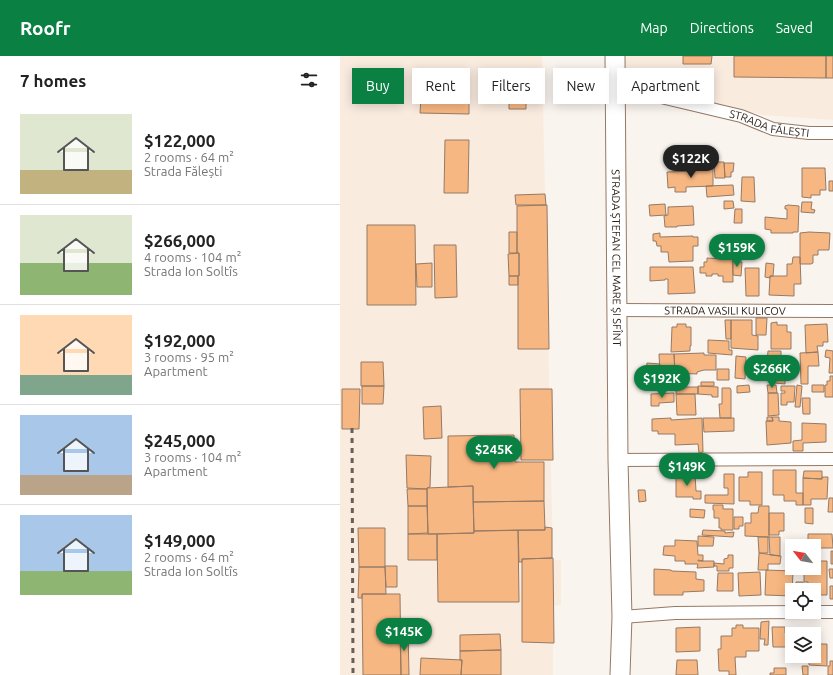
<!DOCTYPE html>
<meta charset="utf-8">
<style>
:root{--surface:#fff;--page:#f2f2f2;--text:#222;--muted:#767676;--line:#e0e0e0;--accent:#0b8043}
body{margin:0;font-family:Ubuntu,sans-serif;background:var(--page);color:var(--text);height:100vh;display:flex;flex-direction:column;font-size:15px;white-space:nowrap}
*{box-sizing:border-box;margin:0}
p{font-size:13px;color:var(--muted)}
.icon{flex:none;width:22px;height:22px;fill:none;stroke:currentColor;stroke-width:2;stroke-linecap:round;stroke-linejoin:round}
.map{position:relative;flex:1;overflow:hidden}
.side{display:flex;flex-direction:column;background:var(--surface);width:340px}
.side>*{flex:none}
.guide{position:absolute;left:12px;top:12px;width:380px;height:36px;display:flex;gap:8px}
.needle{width:26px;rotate:301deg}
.controls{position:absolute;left:445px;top:483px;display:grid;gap:8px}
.controls a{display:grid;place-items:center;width:36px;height:36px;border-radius:0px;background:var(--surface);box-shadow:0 2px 10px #0003;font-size:20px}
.price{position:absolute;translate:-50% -34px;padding:0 9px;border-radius:14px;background:var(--accent);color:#fff;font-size:13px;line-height:26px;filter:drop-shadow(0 1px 2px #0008)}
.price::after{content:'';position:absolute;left:50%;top:24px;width:12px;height:9px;margin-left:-6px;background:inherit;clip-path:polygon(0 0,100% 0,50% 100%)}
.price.active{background:#222;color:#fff}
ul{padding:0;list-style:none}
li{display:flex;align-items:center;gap:12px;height:100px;padding:0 20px}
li+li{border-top:1px solid var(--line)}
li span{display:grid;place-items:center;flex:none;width:112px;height:80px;border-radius:0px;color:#555}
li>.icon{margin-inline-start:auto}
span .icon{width:48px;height:48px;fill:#fffc;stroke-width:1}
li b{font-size:17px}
h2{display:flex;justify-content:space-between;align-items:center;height:48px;padding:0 20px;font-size:17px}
.pill{padding:0 14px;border-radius:0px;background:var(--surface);box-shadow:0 2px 10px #0003;font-size:14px;line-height:36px}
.pill.active{background:var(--accent);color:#fff}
header{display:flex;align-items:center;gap:24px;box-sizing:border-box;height:56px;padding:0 20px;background:var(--accent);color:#fff}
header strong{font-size:19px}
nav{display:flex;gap:22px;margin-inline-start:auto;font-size:14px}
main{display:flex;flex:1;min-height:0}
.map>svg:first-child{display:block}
.built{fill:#faebdf}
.building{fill:#f7b782;stroke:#967a64}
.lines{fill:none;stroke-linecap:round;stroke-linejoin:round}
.minor-casing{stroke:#957963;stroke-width:14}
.primary-casing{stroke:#957963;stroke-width:21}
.minor{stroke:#fff;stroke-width:12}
.primary{stroke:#fff;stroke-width:19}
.rail{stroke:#685f57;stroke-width:3;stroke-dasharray:5 5;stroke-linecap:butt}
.labels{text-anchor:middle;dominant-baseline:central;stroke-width:3.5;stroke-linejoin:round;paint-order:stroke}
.street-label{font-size:11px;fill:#2c2118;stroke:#fff}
</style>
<header>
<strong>Roofr</strong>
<nav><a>Map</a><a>Directions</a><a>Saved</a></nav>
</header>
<main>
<section class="side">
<h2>7 homes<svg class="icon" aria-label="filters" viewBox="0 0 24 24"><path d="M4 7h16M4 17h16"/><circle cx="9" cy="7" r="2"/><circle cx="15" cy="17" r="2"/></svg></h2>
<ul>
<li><span style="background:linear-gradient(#dfe7d0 70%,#c2b280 0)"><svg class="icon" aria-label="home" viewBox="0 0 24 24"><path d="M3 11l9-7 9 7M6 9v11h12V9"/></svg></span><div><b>$122,000</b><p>2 rooms · 64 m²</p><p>Strada Fălești</p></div></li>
<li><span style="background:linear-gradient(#dfe7d0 60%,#8fb573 0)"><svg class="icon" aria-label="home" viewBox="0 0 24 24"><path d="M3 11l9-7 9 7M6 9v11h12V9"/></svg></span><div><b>$266,000</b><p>4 rooms · 104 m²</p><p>Strada Ion Soltîs</p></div></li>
<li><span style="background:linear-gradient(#ffd9b3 75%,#7fa58c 0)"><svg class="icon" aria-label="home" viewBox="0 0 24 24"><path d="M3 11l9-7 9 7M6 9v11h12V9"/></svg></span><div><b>$192,000</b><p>3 rooms · 95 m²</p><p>Apartment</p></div></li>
<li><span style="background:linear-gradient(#a9c7e8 75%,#b9a48a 0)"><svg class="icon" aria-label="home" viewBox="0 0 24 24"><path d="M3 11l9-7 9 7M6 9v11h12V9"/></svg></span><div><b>$245,000</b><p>3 rooms · 104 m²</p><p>Apartment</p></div></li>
<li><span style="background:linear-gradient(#a9c7e8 70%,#8fb573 0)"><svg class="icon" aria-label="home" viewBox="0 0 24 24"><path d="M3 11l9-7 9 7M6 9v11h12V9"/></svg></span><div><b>$149,000</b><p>2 rooms · 64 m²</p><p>Strada Ion Soltîs</p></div></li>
</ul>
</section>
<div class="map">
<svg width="493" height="619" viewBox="0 0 493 619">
<rect width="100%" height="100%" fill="#faf4ef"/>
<path class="built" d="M0,0H202L213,504H221V549L213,550V619H0Z
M274,0H493V64L423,59L275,27Z"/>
<path class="building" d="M343,0H372L371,8H343Z
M394,0H486V22L394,21Z
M486,0H493V22H486Z
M169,37H186V53H169Z
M81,42L129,43V58L80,57Z
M105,84H129L128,137H104Z
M374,106H384L385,122H375Z
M384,107H394L393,116H391V121H385Z
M373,110V130L346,131V136H335V131L328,132L327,116L356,115V111Z
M462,112H485L486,134H480V139H471V142L462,141Z
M402,121H414L415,146L401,145Z
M489,125H493V135H489Z
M393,129L394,139L367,141L366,130Z
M205,138L206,149H176L175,139Z
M384,145H393L394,152L384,153Z
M462,146H472L471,153L475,154L474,157L461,156Z
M325,148L326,159L310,160L309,149Z
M206,149H207L209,293H178V220H179V197H177V150Z
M448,149L459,150L458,176H453V177H431V174L425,173V161L447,163V153H445V150Z
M353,150L354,169L337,170V171H325L324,160L328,159V151Z
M395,153H402V167H394Z
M27,169H75L76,249H27Z
M169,176H177V197H169Z
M469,176L490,177L489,194H478V199H473V207L471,208H460V177Z
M320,177V181L353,180V181H358V190H353V205L329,206L328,196H321V190H317L316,185H313V178Z
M384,179H392L393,226H383V220H378V218H372V220H366V217H360V211H364V206H367V202L385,203Z
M94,189H116L117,241L95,242Z
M179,197V220H169L168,198Z
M453,201H460L461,228H454V240L429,239L430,220H447V208H452Z
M393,203L399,204L398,206H402L401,220L393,219Z
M92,207V231H77L76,208Z
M426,207L434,208L433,220H430V222L425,221Z
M310,211H353L355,237L328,238V223H325V224L310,225Z
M405,212H419V240H406Z
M169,220H178V229H169Z
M416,262H427L426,279H416Z
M385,264H391V283H386Z
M391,264H412V279L418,280V294L391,292Z
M437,266V269H447V276H451V293H431V267Z
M337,268H346V271H351V290H350V295L331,296L332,271H337Z
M487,268L488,286H483V290H477L478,296L466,297L465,269Z
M368,284L389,285V294H392V299L368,297Z
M486,294L493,295V317H489L490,302L485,301Z
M428,295H441V312H435V319H426Z
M478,296L479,310H468V328H461L460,297Z
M364,297V299H376V314H364L357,316V318L335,317L334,298Z
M319,298H334L335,317L320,318Z
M396,300L406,301L405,323L395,322Z
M21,306H43L44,330H21Z
M307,307L320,308V317H306Z
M377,313H389V324H377Z
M439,317H445V328L435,327V320H439Z
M490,320H493V341H485V329H487V325H490Z
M361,326H374V330H361Z
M409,329L410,336L397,337V330Z
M427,329H436L437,337H428Z
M457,329L462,330L460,351H455Z
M472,329H484V336H472Z
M22,330H44L43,348H22Z
M358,330L378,331V341H372V339L358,338Z
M441,330H455L454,346H447V349H441V337H445V335H441Z
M336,331H358V338H336Z
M382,332H390L391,334V362H380L379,348H382Z
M2,333H20L19,373H2Z
M180,333H212L213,404H181Z
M334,337V346L319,347V350H311V338Z
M428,337H438L439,359L428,360Z
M336,338H355L356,359H337Z
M462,342H470V358H463Z
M101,350L102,382L84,383L83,351Z
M427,361H432L433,365H427Z
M432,361H439V365L451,366V387L427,389L426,365H433Z
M331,362V364L362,362L363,396L359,397L358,388L335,389V378H318V375H312V363Z
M363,362H394V375L364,376Z
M462,367L486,368V386L463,387V395H453V385L462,384Z
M174,379L175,406H204V445L133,446V430L108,431V380Z
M66,399L91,400L90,431L87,432V433L67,432Z
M433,414H456V437H463V449H456V445H444V439H433Z
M464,415H482V423L463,422Z
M408,416H422V449H410V445H399V421H408Z
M336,418H355L356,435H361V443H353V441H336Z
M384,418H394V448L365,447V439H388V432H384Z
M482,421H488L487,443H471V449H463V422L482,423Z
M133,430L134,477L88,478L87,432Z
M67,433H87V450H68Z
M298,434H305L306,445L299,446Z
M489,442H493V456H488Z
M204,445L205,474L134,475L133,446Z
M373,449H383V453H393V474H381V472H379V462H374V454H373Z
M68,450H87L88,477L68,478Z
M419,450H429V481L405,480V467H411V457H418Z
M465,452H473V468L465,467Z
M350,453L365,454L364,462L350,461Z
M429,457H444V475H439V479H429Z
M394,461H403V470H399V473H394Z
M205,471L212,472V502L182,503V506H179L178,474H205Z
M18,472H45V511H19Z
M178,474L179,546H98L97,478L134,477V475Z
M363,474L385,475V477L394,476L393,481L362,479Z
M68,478H97V504H68Z
M468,478H492L493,492H474V490H468Z
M358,480L374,481L373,490H358Z
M418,481H428V497H419Z
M429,481H440V500L430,499Z
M335,484L357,485L358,499H363V505L358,504V505H374V511L357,512L358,508H345V505H335V500L323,499L324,490H335Z
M491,495H493V508H491Z
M419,497L441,500L440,508H428V514H418Z
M388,499H393V512H389V515H377V510H374V507L384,508V503L388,502Z
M213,502L214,587L182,586V503Z
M474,505H487V539H474V534H468V526H464V512H474Z
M45,510H57V531H46Z
M19,511H45L46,538H22V542H18Z
M314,513L331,514L332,515L356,516V523L364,524V535L343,536V539H314Z
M489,513H493V522H490Z
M426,514L453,515L452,540L425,539Z
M420,516L421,539L399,540L398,517Z
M378,517H393V535H377Z
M456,526H463V534H455Z
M490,530H493V543H490Z
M22,538H60L61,619H23Z
M429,565L428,589H424L425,583H420L421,566Z
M396,569H403V572H419V595H406V601H395L396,619H389V615H379L378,593H381V580H392V572H396Z
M360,571V595L336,596V572Z
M432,571H445V577H450V591H433Z
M60,574H68L69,619H61Z
M160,578L161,594L120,595V579Z
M474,588H487V610L469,609V600H474Z
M161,594V619H121L122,604H120V595Z
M81,602L122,604L121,619H80Z
M337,604H357L358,619H336Z
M490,605H493V619H488V610H490Z
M462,610H468V619H463Z
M434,612H446V619H430V617H434Z"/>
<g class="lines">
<defs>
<g id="minor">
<path id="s1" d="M275,27L304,37L401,60L433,73L469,77H493"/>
<path id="s2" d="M278,254L493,255"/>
<path d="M278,404L493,403"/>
<path d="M474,556H493"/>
<path d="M282,561L335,557L466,556"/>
</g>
<g id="primary">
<path id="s3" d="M275,0L278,404L282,561L280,619"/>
</g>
</defs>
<use href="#minor" class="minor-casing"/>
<use href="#primary" class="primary-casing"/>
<use href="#minor" class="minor"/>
<use href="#primary" class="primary"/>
<path class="rail" d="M12,372L13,619"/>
</g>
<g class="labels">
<g class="street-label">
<text stroke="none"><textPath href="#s1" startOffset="160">STRADA FĂLEȘTI</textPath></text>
<text stroke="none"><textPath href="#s3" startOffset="202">STRADA ȘTEFAN CEL MARE ȘI SFÎNT</textPath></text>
<text stroke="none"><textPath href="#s2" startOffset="107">STRADA VASILI KULICOV</textPath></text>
</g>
</g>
</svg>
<div class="controls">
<a><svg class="needle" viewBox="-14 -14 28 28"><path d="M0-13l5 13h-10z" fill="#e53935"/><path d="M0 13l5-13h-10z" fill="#767676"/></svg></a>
<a><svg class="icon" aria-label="locate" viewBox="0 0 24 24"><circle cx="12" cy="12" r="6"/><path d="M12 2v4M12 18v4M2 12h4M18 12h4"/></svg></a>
<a><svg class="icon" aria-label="layers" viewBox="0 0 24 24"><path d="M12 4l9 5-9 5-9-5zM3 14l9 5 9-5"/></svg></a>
</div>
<b class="price active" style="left:351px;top:123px">$122K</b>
<b class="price" style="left:397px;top:212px">$159K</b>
<b class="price" style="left:432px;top:333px">$266K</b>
<b class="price" style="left:322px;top:343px">$192K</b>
<b class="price" style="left:154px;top:414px">$245K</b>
<b class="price" style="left:347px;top:431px">$149K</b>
<b class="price" style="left:64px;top:596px">$145K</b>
<div class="guide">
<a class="pill active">Buy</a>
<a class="pill">Rent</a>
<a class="pill">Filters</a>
<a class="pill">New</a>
<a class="pill">Apartment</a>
</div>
</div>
</main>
